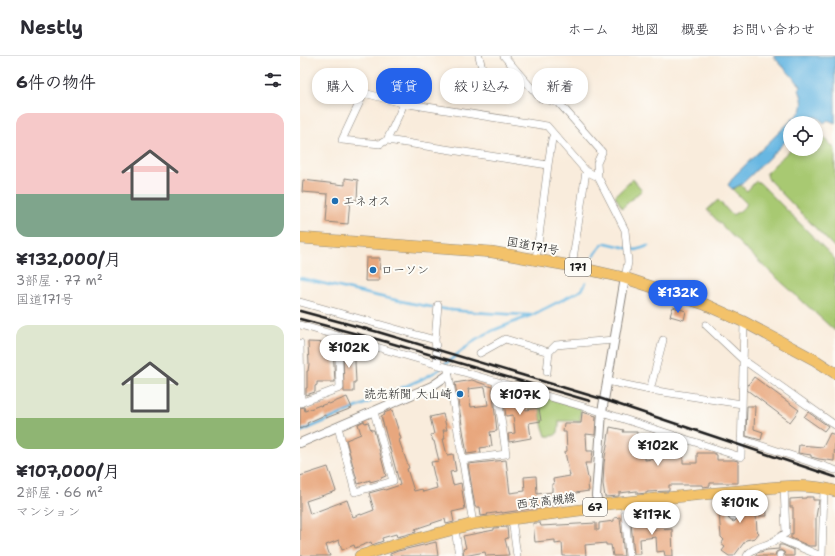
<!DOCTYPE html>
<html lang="ja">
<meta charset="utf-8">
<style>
:root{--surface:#fff;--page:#f7f7f7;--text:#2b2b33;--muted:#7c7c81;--line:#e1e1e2;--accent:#2563eb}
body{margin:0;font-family:"Shantell Sans","Klee One",sans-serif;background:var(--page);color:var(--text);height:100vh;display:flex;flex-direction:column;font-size:15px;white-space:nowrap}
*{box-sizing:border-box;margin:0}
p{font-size:13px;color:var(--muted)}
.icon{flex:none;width:22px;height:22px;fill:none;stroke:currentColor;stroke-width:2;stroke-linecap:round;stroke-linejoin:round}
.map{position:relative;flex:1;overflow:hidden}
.drawer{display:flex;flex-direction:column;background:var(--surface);width:300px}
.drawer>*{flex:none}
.top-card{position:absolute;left:12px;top:12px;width:380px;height:36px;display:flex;gap:8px}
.buttons{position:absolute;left:483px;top:60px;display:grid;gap:8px}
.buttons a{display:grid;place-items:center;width:40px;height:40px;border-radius:50%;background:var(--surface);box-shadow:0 2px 6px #0003;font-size:20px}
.price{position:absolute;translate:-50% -34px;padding:0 9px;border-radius:14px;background:#fff;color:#222;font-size:13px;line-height:26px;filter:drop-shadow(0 1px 2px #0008)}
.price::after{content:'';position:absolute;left:50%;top:24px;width:12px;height:9px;margin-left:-6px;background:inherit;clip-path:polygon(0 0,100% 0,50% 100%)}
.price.current{background:var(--accent);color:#fff}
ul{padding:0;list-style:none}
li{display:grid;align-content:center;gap:8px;height:212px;padding:0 16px}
li span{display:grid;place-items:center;height:124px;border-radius:12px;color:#555}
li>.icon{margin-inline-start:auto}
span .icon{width:72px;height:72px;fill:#fffc;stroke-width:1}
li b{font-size:17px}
h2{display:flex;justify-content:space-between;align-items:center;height:48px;padding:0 16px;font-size:17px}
.chip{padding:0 14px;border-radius:16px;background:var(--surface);box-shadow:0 2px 6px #0003;font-size:14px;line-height:36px}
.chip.current{background:var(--accent);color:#fff}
header{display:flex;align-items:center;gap:24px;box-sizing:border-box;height:56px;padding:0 20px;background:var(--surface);border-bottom:1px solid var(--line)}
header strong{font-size:19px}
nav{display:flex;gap:22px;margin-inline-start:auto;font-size:14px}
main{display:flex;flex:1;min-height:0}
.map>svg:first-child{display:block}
.green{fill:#a8c972;stroke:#627247}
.water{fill:#67b7e2;stroke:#426a7f}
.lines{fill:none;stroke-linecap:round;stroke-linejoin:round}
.stream{stroke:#67b7e2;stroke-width:2.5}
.building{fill:#e8a77e;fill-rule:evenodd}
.minor-casing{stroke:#8a847c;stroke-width:8}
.tertiary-casing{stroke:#8a847c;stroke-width:10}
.primary-casing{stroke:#8a847c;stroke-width:12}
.trunk-casing{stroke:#8a847c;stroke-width:12}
.minor{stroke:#fff;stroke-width:7}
.tertiary{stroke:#fff;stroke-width:8}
.primary{stroke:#f3c26a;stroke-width:11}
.trunk{stroke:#f3c26a;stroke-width:11}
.rail{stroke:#1c1c1c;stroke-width:2.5}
.poi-dot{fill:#1f6fb2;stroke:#fdfcf7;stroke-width:1.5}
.labels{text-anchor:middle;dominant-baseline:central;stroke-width:4;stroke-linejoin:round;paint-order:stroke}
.shield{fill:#fdfcf7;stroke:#605f5e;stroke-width:1}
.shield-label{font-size:11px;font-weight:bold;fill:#1c1c1c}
.poi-label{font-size:12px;fill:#1c1c1c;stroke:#fdfcf7;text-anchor:start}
.street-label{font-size:12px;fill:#1c1c1c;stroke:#fdfcf7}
</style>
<header>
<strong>Nestly</strong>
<nav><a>ホーム</a><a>地図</a><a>概要</a><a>お問い合わせ</a></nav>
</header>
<main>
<section class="drawer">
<h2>6件の物件<svg class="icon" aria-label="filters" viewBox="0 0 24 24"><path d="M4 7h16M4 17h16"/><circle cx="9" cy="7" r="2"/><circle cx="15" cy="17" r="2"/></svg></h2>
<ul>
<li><span style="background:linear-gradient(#f6c9c9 65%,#7fa58c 0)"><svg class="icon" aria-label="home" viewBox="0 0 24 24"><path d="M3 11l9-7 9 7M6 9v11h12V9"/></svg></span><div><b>¥132,000/月</b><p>3部屋 · 77 m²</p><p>国道171号</p></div></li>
<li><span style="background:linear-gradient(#dfe7d0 75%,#8fb573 0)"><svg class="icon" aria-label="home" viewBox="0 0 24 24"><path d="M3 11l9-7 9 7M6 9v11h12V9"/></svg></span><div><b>¥107,000/月</b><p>2部屋 · 66 m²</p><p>マンション</p></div></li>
</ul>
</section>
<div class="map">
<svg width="535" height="500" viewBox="0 0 535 500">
<rect width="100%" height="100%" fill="#fdfcf7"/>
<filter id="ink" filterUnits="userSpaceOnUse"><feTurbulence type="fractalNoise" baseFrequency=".025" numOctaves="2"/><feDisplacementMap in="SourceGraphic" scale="8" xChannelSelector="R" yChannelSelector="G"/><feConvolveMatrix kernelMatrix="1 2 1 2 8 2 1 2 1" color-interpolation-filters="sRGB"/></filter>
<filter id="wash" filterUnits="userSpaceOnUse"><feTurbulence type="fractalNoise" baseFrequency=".012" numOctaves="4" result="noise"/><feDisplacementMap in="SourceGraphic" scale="16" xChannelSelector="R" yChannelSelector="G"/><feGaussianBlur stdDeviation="0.9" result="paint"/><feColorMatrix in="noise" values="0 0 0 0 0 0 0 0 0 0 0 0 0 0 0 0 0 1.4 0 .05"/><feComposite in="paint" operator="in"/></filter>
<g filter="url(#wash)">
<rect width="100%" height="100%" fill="#f9ecdc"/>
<path class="green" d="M516,73L535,93V192L469,124L466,117L491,93H516Z
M333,123L342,134L322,152L315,140Z
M456,125L460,127L535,203V275L442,190L407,154L418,144L432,159L440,155L447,148L432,133L440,129L447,135Z
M226,336L281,351L280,365H259C259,376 259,381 246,380L242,368L240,351L228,352Z"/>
<path class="water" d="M473,0H535V67L528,64L524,67C511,55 513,64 504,67C500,68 494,67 490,67V81L442,128L432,133L428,129L435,119L501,55C504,47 502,41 499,34L501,30Z"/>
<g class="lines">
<path class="stream" d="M294,199L302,189L306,187L336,194L348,190
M0,222C48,233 96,246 144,253C173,257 201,258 230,259
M0,376L122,323L137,315L176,283L194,274L232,259L282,234L286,226"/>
</g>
<g id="blocks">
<path class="building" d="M45,122L58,124L57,144L50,143L48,168L26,166L28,138L2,136L3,124L45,129Z
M66,202H80L79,225H65Z
M373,251L386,255L384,264L370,260Z
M8,286L31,287V291H33L35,326H17V329L15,330V336L6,339V332H7V315H8L9,308Z
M53,290V292H55V306L56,326H54V336H44L43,291Z
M454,321L499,354L490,366L447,334L448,329Z
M172,324L192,331L197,375L190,376L192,390L180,392L181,396L167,398L155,327ZM185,331L188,349L171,351L168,333Z
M212,335L213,336L214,341L224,340L226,354L239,352L241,365L229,367L231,382L209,386L208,378L215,377L213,359L206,360L202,336Z
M47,341L52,352L26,362L25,359L7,367L8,369L0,373V352L4,351L5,355L20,349V350L28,347L29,348Z
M447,350H455L454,373L463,376L461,384L446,380Z
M92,354L101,383L99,384L101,390L109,412L107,413L114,435L122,433L123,436L137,432L131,406L139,405L134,385H133L131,379L134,378L130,361L143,358L147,374H143L145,383H143L147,399L153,398L156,415L150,416L153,429L161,427L165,453L152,456L154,466L146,468L145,463L115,473L116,476L97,481L96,478L82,482L83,485L72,489L71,486L55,492L54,489L42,494L39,484L26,489L30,500H0V420L28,411L36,435L6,445L10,458L47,444L53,461L61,458V459L74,454L69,437L84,433L85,434L100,429L81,360L85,359L84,357Z
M282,356L296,360L295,379L286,378L287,395H293L291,407H285L288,422H289L288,429L289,435L262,439L263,447L256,449L202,457V456L187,458L188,459L181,460L180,451H175L168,408L206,404L210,437L225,435L224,421L236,420L237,438L252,436V428H254L253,423L270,420L265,396L267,395L266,376H263L264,367H281Z
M508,356L528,370L524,375L504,361Z
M64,365L65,367L68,366L71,374H74L86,420L81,422V423L70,426V424L58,428L46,384L61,378L58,368Z
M310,371L324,374L323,376H337V386H342V390L345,391V404L359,402L360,386H371V388H383V407H397V397H413L417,399V404H434L438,405V427H410V430L403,431V429H369V435L347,436V437L337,438V435L319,437V440L305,441L303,428L304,407Z
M530,377L535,379L534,405L519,403L511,401V399L498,397L499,389L523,391Z
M446,441V445L461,444V448H466L467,460H456L457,475L459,477L455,482L446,484L434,500H429L422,495L425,491L421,488L424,484L421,481L418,445L427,444L428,462L431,465L434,466L437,463L438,461L437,442Z
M506,441H513V444H519L516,461V490H509L491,482V478H493V451H490V443L506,442Z
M350,458L353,474L372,473L373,500H365L364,495L357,496L356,481L340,483L341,498H334L331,467L343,466L342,459Z
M320,461L324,500H313L311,489H306V487L285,489L286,500H263L262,487L255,488V484L235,486L233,467H240L241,470L296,467V474H299V467L314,465V462Z
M207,471L208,482L205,483L209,499L186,500L185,496L164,500L163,493L166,492L163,480L194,474V472Z
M136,486L138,500H90V498L98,495Z
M479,489H483L494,494V500H485L484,496L480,494L476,496L475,500H455L457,497L467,494L479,493Z"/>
</g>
</g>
<g filter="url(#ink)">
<use href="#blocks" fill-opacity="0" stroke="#8a847c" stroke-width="1"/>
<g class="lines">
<defs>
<path id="minor" d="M179,0L184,20L227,27
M204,0L240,42L259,47L302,96L297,107L298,121
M102,47V52L87,84L80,88L42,84L64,37L102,47L247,70L286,115L298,121L319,162L325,174L328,206L325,222
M87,84L248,109
M236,203L248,109L252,83L254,79
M272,210L286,115
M0,246L135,284
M138,249L135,284L138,309
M0,269L302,356L441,401L444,266
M406,269L442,303L535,369
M0,287L1,347
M180,297L205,283L249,296
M148,314L173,468
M247,316L249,296L256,289L314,284
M307,325L350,334L442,348
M350,334L363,284
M0,347L40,332L38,280
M38,371L55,436L93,425L74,356
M441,383L535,414
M162,404L206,398L196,326
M431,436L433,461
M324,446L329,500
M212,463L217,500
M155,473L159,500
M478,482L521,500
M480,499V500
M447,500C452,491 463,491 472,486C477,483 481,480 486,477L484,431
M522,500L524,432"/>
<path id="tertiary" d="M0,387L132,330L148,319
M299,449L296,440L302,356L325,222"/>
<path id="primary" d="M60,500L98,488L173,468L288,453L299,449C345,444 392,439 438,435C470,432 504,426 535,435"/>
<path id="trunk" d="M0,182L192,196L272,210L325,222L404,248L444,266L515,304L535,317"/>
</defs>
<use href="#minor" class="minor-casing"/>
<use href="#tertiary" class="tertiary-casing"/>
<use href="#primary" class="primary-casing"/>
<use href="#trunk" class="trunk-casing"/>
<use href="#minor" class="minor"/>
<use href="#tertiary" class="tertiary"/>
<use href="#primary" class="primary"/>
<use href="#trunk" class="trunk"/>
<path class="rail" d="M0,255L78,276L302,343L535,421
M0,263L80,284L290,345"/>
</g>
</g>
<g class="poi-dot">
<circle cx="35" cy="145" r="4"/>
<circle cx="73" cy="214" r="4"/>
<circle cx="160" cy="338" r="4"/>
</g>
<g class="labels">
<g class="shield">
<rect x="265" y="202" width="26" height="18" rx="3"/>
<rect x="283" y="442" width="24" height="18" rx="3"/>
</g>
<g class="shield-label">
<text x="278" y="211">171</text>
<text x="295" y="451">67</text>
</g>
<g class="poi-label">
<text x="43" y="145">エネオス</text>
<text x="81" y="214">ローソン</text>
<text x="152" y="338" text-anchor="end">読売新聞 大山崎</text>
</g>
<g class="street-label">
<text transform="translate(233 190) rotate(10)">国道171号</text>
<text transform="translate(246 445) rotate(-7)">西京高槻線</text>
</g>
</g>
</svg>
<div class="buttons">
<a><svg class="icon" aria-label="locate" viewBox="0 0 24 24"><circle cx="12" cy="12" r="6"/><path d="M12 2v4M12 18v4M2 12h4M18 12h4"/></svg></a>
</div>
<b class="price current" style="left:378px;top:258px">¥132K</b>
<b class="price" style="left:49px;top:313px">¥102K</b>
<b class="price" style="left:220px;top:360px">¥107K</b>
<b class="price" style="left:358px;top:411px">¥102K</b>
<b class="price" style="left:440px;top:468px">¥101K</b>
<b class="price" style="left:352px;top:480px">¥117K</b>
<div class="top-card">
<a class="chip">購入</a>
<a class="chip current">賃貸</a>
<a class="chip">絞り込み</a>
<a class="chip">新着</a>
</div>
</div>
</main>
